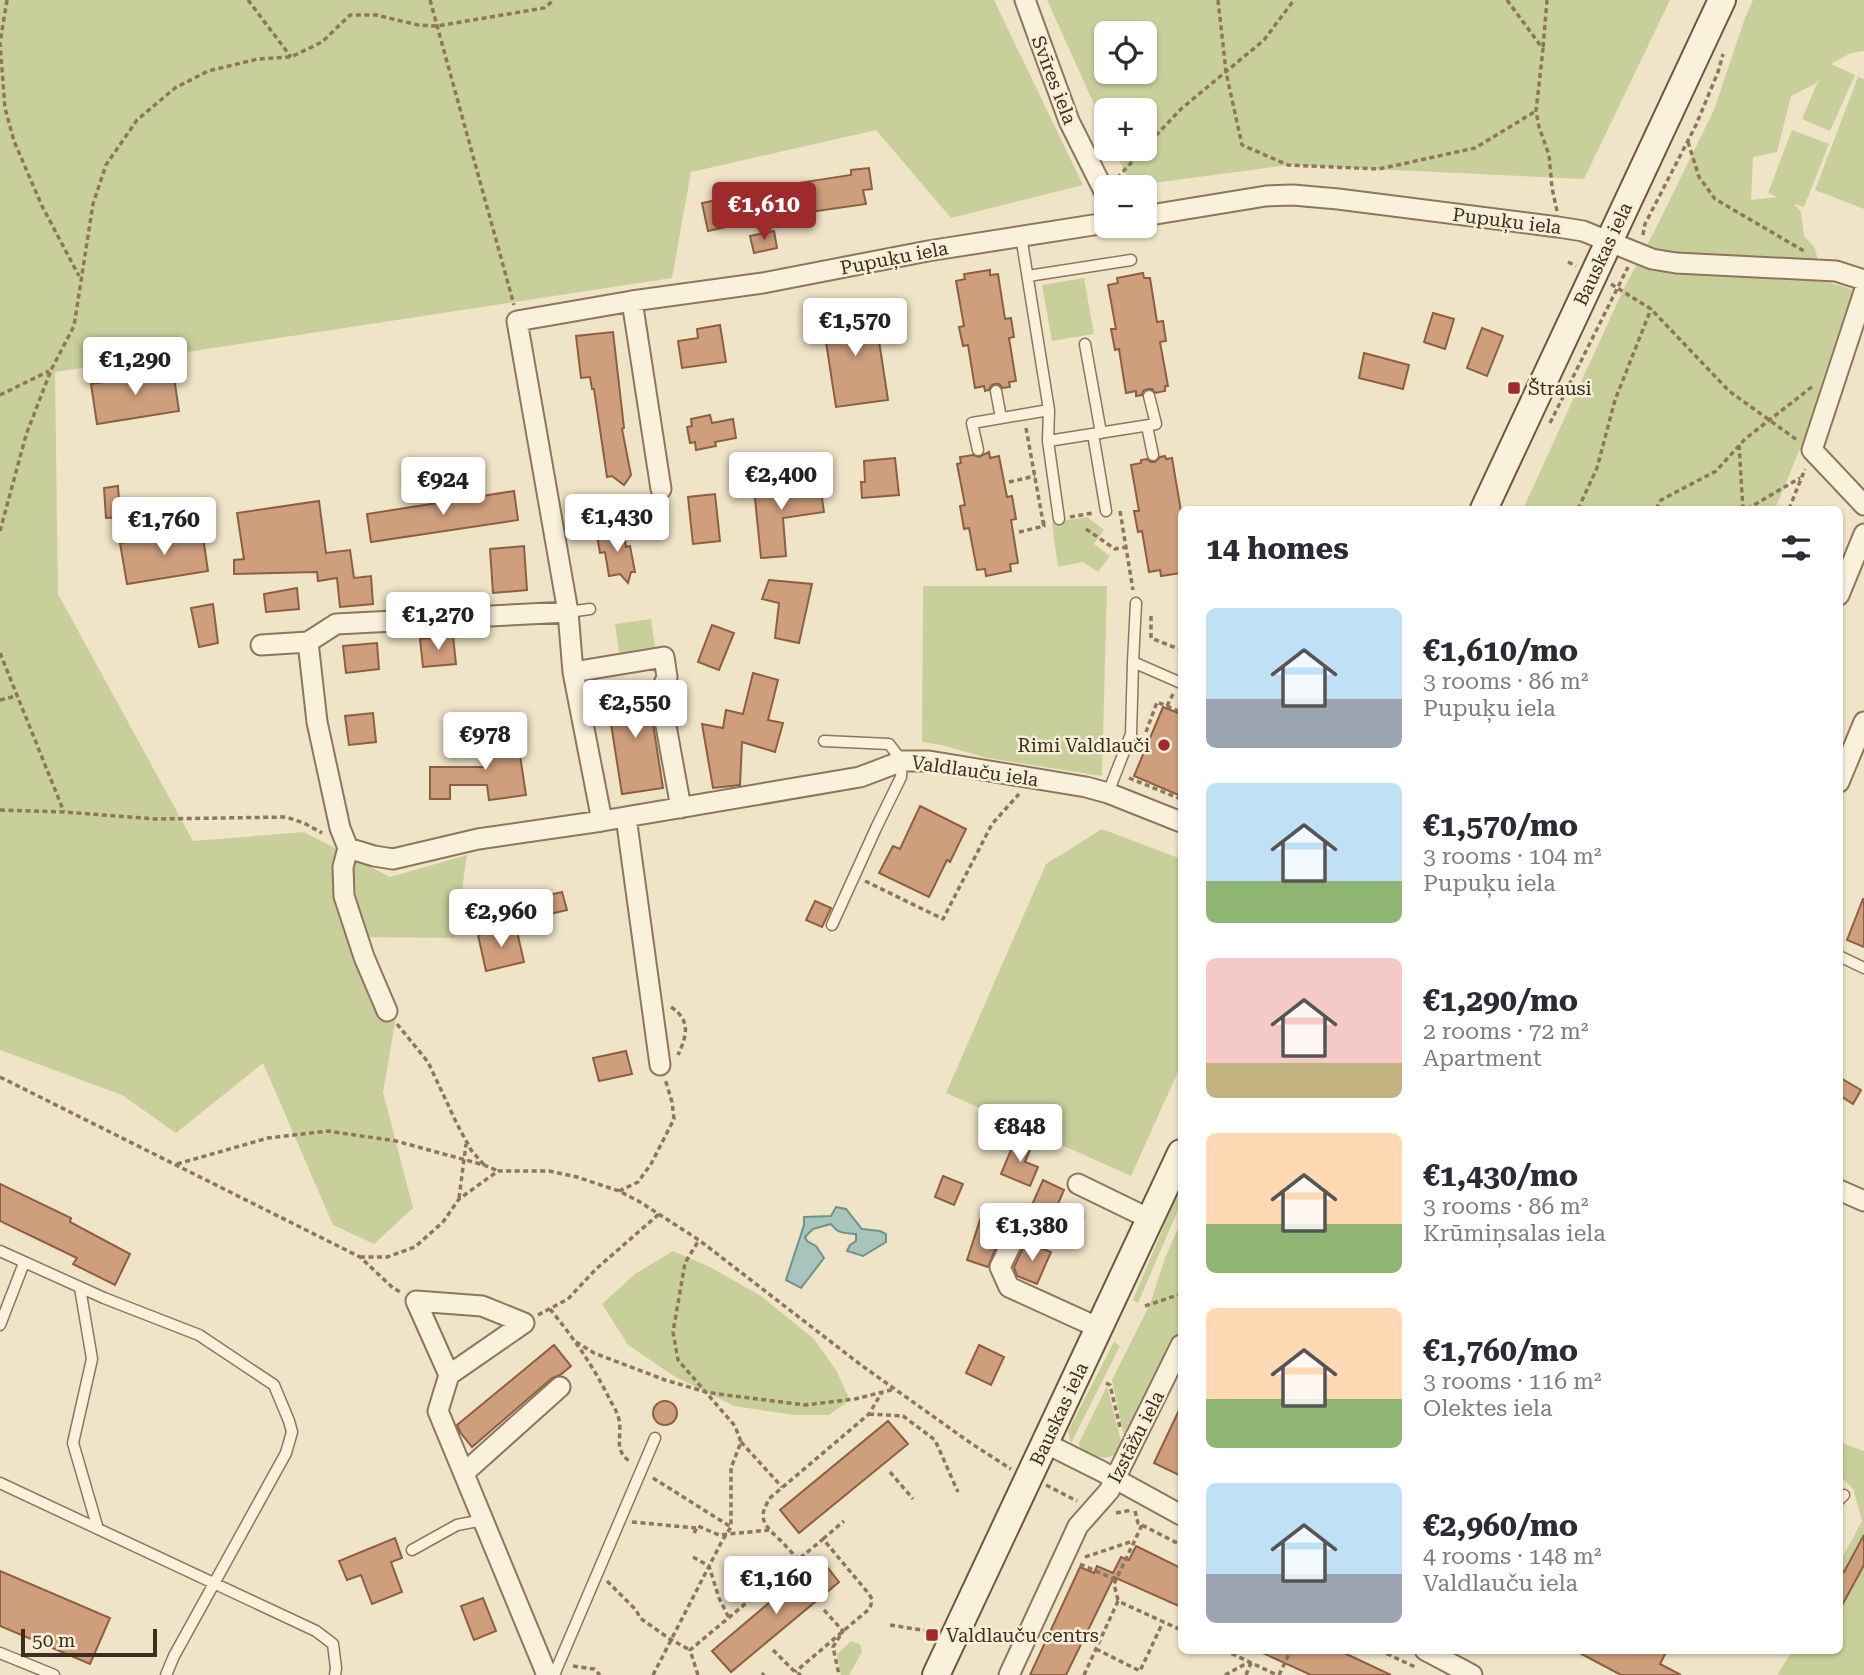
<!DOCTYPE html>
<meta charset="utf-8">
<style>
:root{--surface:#fff;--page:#f7f7f7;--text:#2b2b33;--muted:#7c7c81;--accent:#9e2a2b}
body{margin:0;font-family:"Roboto Serif",serif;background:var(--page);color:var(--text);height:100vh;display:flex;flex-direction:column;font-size:26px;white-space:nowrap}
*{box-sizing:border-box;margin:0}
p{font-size:23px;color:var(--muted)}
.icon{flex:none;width:38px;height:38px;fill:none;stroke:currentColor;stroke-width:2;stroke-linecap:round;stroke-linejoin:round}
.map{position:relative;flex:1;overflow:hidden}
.drawer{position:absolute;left:1178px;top:506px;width:665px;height:1148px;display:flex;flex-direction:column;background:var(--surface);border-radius:10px;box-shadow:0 2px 5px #0004}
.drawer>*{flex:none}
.controls{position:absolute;left:1094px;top:21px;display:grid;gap:14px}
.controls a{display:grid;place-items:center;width:63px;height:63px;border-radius:10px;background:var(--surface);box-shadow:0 2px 5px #0004;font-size:35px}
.scale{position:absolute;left:21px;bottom:18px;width:136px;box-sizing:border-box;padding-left:7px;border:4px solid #3d2e20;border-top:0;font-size:19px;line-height:24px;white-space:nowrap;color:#3d2e20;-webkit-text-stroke:5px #f7eed8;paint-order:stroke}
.price{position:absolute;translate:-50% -60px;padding:0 16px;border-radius:7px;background:#fff;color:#222;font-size:23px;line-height:46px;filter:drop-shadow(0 2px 4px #0008)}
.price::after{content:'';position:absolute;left:50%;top:42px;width:21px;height:16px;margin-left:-10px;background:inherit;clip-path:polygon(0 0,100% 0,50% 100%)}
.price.active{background:var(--accent);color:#fff}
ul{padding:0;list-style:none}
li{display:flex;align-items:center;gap:21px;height:175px;padding:0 28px}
li span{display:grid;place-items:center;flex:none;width:196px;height:140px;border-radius:10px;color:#555}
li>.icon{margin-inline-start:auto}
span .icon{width:84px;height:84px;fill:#fffc;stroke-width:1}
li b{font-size:30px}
h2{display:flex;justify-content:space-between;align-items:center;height:84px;padding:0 28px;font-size:30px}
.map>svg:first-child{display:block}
.green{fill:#c9cf9b;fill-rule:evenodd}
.water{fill:#a9c4bc;stroke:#6f938a;stroke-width:2}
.building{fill:#cf9f7d;stroke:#8d5f41;stroke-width:2}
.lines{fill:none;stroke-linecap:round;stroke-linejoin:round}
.lane-casing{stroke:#8d765c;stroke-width:13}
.street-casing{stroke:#8d765c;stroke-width:23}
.secondary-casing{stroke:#6f573f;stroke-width:30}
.path{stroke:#8d765c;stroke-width:3.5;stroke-dasharray:5 3.5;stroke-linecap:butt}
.lane{stroke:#faf1dc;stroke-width:10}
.street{stroke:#faf1dc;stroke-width:19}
.secondary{stroke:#faf1dc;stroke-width:26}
.poi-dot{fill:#9e2a2b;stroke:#f7eed8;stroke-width:2.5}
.labels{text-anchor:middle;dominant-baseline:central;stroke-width:5;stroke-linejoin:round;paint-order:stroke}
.street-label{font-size:19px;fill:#3d2e20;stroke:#f7eed8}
.poi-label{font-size:19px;fill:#3d2e20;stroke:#f7eed8;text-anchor:start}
</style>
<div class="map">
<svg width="1864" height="1675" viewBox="0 0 1864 1675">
<rect width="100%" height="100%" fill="#f0e4c8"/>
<path class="green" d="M0,0H994L1083,185L951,218L876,130L691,172L672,278L55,372L58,594L193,841L304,832L390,877L467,855L455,938L346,937L396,1017L383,1092L413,1208L374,1244L333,1225L263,1063L176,1133L122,1095L0,1050Z
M1047,0H1670L1584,179L1288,165L1131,186L1114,149H1144V110H1106V131ZM1106,33H1144V72H1106Z
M1753,0H1864V51L1851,53L1831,64L1855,75L1830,131L1802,119L1819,79L1815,84L1791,96L1777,152L1753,157L1751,200L1777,197L1768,193L1792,130L1829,144L1804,207L1794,204L1801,212L1804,236L1815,248L1822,280L1854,290L1835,343L1804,439L1775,509H1523L1624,288L1656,228L1714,110L1745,18Z
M1858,77L1864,79V209L1815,190Z
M1084,278L1094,334L1052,341L1042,285Z
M1087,517L1104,530L1094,544L1110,556L1098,572L1083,562L1058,567L1052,523Z
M923,586H1107L1102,776L987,758L942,745L922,742Z
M651,619L655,647L619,653L615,624Z
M1102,829L1181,859V1065L1131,1176L946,1093L1046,864Z
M1181,1185V1203L1138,1303L1133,1300Z
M1181,1221V1329L1128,1436L1125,1440L1112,1380L1150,1304L1165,1258Z
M673,1251L710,1267L761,1296L814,1339L836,1370L850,1400L829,1415H795L734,1406L674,1376L628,1345L602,1304L635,1274Z
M1114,1342L1120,1346L1071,1443L1068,1431Z
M1107,1386L1122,1445C1112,1465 1096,1457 1080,1450L1079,1443Z
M1839,1442L1864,1451V1675H1777L1793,1650H1839V1564L1862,1521L1853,1489L1839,1474Z
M851,1641L860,1644L862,1652L849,1675H841L837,1654Z"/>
<path class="water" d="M836,1207L846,1209L862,1229L880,1231L886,1234V1242L863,1256L847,1251L850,1245L856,1241V1234C844,1233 838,1234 831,1224L813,1229L805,1237L807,1241L816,1246L824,1258L801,1288L786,1280L804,1225V1217L831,1216Z"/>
<path class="building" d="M869,168L872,189L863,190L866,204L788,215L786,201L774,203L772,187L851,175V170Z
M742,195L748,222L708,231L702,203Z
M774,231L777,248L754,253L750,236Z
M990,270V275L998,274L1005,319L1011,318L1014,337L1009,338L1016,381L1009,382L1010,387L1003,388L999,384H994L991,386L989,390L985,391L984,386L975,388L968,345L963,346L959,327L964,326L956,281L965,279L964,274Z
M1143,273L1144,278H1150L1157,322L1163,321L1166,341L1160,342L1168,386H1165V391L1155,393L1152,389H1148L1143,391L1142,395L1136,396V391L1126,393L1119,349L1115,350L1111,329H1116L1108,285L1118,283L1117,278Z
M874,308L888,400L836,407L822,316Z
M1433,313L1454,319L1445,349L1424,342Z
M720,325L726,362L682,368L678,341L698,338L697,329Z
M1482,328L1503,336L1487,376L1467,368Z
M613,332L624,428L622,429L631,475L624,485L612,476L607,477L594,389H592L590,377L581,378L576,336Z
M1364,353L1409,365L1403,389L1359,378Z
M173,371L179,411L97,424L91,384Z
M710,415L712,423L733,419L736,438L715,442L716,446L696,450L695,442L690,443L687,427L692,426L691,419Z
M989,452L990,458L999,456L1007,497L1012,496L1016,519L1011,520L1018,563L1010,564L1011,571L986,576L985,569L977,570L969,528L964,529L960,506L965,505L957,464L961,463L960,457L973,455L979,457Z
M1165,456L1166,459L1172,458L1181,511V573L1161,576L1160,570L1149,572L1142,531L1138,532L1134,511H1139L1131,465L1141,463V460L1147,459L1151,462H1155L1160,457Z
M895,458L899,495L862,498L861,482H865L864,461Z
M779,476L780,491L820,485L824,512L783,518L786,556L761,558L753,479Z
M118,486L120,517L106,518L104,488Z
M514,491L518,520L371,542L367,514Z
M715,494L720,541L693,544L688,497Z
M319,501L326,553L350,550L354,578L371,576L373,604L340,607L337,578L318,581L317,572L234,574V560L244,559L237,513Z
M202,530L208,571L127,584L120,543Z
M623,531L626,547L630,546L635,572H631L628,583L620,574L609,576L605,552L600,553L597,535Z
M524,546L527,590L493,593L490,549Z
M769,580L812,584L799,643L775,638L779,603L762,599Z
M297,588L299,609L266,612L264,594Z
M213,604L218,643L199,647L191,608Z
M712,625L734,633L719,670L698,662Z
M453,636L456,664L423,667L420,639Z
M377,643L379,669L346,673L343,646Z
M753,673L778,680L768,720L783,723L775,752L742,742L740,785L713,788L702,724L723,728L726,710L743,714Z
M647,685L663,788L622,794L606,692Z
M1163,707L1181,714V796L1134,776Z
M373,713L376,742L349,745L345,716Z
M517,736L526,795L489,800L487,785H450V799H430V767H485L481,741Z
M920,806L966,829L950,862L947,860L929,897L879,873L893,846L900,849Z
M562,892L567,910L541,916L536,898Z
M1863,899H1864V947L1847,940Z
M815,901L831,908L822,927L806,920Z
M516,927L524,962L486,971L478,935Z
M626,1051L632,1074L599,1081L593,1058Z
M1839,1077L1861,1090L1853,1104L1839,1095Z
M1016,1138L1032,1145L1025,1162L1038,1167L1030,1186L1001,1174Z
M943,1176L963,1184L954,1205L935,1197Z
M1043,1180L1064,1190L1057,1206L1031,1207Z
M0,1184L71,1218L70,1222L130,1254L115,1285L73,1264L77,1258L0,1221Z
M981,1217L1005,1224L988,1267L967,1260Z
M1026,1242L1051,1252L1037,1284L1017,1276L1014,1267Z
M554,1345L571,1366L560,1375L552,1378L472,1447L460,1432L457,1425Z
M979,1345L1004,1357L991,1385L966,1373Z
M653 1413a12 12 0 1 1 24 0a12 12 0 1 1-24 0Z
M1181,1406V1476L1154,1463Z
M888,1421L908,1444L799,1533L780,1510Z
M1864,1535V1565L1839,1611V1569L1844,1572Z
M395,1538L402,1558L391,1562L402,1592L372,1604L361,1575L347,1580L339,1561Z
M1136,1546L1181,1568V1607L1114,1577L1066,1675H1030L1080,1567L1094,1573L1097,1566L1113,1573L1121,1557L1129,1560Z
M821,1559L839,1582L731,1672L712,1651Z
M0,1571L110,1618L90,1664L0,1626Z
M483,1598L496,1631L474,1640L461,1606Z
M1256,1650H1338L1391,1675H1311Z
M1574,1650H1667L1660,1664L1681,1675H1621Z"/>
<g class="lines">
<defs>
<path id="lane" d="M1021,236L1049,410L1048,441L1156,424L1149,396
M1028,276L1131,260
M1085,344L1101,433
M996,391L1001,418
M1147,426L1153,455
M1093,434L1106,511
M1048,441L1059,519
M978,450L972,423L1049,410
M568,612L590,609
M1133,662L1136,603
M824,741L889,744L902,761L901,777L877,826L832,925
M1108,793L1131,734L1133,662L1181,683
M1839,956L1864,968
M0,1251L104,1298L199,1335L274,1385L289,1421L292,1432L286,1453L174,1656L166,1675
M80,1288L92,1359L73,1443L98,1529
M0,1325L24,1263
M0,1483L316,1631L333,1644L336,1668L335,1675
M1839,1500L1844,1495
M412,1550L457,1525L483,1520
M0,1653L54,1675
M554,1675L655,1438"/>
<path id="street" d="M1025,0L1069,121L1106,195
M1144,216L1266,196L1293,195L1338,199L1558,227L1583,231L1652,259L1676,263L1836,271L1864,280
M1864,292L1812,450L1864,505
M632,301L661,489
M1839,595L1864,534
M308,642L317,722L340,828L348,848L343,867L344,896L364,957L387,1011
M261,645L308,642L336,624L568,612
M573,672L664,657L667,677L660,693L681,808
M1839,782L1864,722
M626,817L660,1065
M602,821L573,672L568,612L517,321L632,301L763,283L928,251L1106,223
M348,848L374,856L393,859L478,839L602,821L860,777L902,761H929L1086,787L1108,793L1181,822
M1078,1184L1150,1219
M1839,1190L1864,1201
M1073,1217L1023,1220L1000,1267L1009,1287L1099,1328
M524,1323L482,1306L416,1301L449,1375L438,1411L547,1675
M449,1375L524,1323
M1045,1443L1101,1471L1181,1515
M464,1473L560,1387
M1425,1650L1472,1675
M1009,1675L1078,1526L1109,1491L1181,1345"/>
<path id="secondary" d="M1484,509L1722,0
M936,1675L1181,1153"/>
</defs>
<use href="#lane" class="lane-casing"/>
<use href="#street" class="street-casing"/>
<use href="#secondary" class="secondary-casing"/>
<path class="path" d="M7,0L0,43L5,108L14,141L42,206L79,276
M248,0L291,57
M430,0L514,305
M1218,0L1226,72L1242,145L1288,165L1379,169L1475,148L1536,111
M1507,0L1543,49L1536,111L1539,127L1549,155L1552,188L1557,211
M1543,47L1547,0
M1688,142L1699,177L1715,199L1804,251
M1144,148L1181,109L1264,40L1294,0
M1117,178L1144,149
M1643,235L1645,224L1696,125L1718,72L1723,54
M1568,262L1576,266
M1611,284L1651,309L1729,391L1797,440
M0,395L49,371
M1550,423L1628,267
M1026,428L1043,522L1045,521
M1739,445L1743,509
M1009,482L1035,476
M1578,509L1597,468L1615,400L1651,309
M1656,509L1661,500L1716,471L1745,439L1813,386
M1747,509L1800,478
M1789,509L1805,469
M1120,511L1133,590
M1070,517L1093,513
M1086,529L1115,549L1126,547
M0,531L26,435L51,370L74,326L93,204L106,165L137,120L175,88L208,71L258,59L291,57L322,42L350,15H376L418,25L437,26L544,8L554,0
M1019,532L1044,526L1043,522
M1151,616V638L1181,650
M0,653L64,812
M0,700L16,696
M1167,706L1174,692
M1146,732L1157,702L1181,712
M1129,778L1181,799
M0,810L64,812L156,819L286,817L304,823L322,833
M865,881L943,919L992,824L1019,794
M671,1007C691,1020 687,1036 678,1055
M397,1024L428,1062L457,1124L471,1150L484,1165
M0,1077L360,1257L393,1288L400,1292
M177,1164L268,1138L328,1131L396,1141L484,1165L498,1171
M619,1191L638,1182L651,1164L674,1119L672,1102L665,1079
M459,1198L466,1144
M360,1257H387L415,1247L443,1222L459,1199L498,1171H549L577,1177L619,1191L640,1202L699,1240L861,1365L972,1444L1011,1469
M1145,1306L1181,1294
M550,1309C572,1336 592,1364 608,1396C611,1403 616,1409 618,1416C624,1435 612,1448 629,1461
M538,1315L568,1299L596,1269L659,1214
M576,1342L594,1353L665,1380L706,1392L726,1395L805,1405L855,1399L895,1389
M1106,1383L1110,1385L1120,1427
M869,1414L903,1416L935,1440L958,1492
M741,1442L782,1487
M890,1472L913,1499
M653,1478L731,1527
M1046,1485L1077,1501
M1135,1511L1138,1523L1181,1545
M1116,1513L1132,1510
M632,1522L696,1528
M694,1533L698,1526L719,1535L769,1530
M823,1539L844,1521
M693,1557L709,1566L719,1598L729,1618
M1085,1557L1133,1541
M799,1560C792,1553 786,1546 779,1539C763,1524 757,1517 771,1497L869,1414L882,1392
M1080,1564L1116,1580
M607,1581L636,1610L640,1618L670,1639L690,1650
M1118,1600L1114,1584L1142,1525
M824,1610L843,1631L833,1647L839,1675
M890,1625L928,1631
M1096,1649L1140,1671L1163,1622
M773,1650L795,1672L801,1675
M1224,1650L1277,1675
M1379,1650L1415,1667
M573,1666L594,1669L600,1675
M653,1675L722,1541L731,1527V1468L741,1442L735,1426L678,1360L673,1332L685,1263L699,1240
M698,1675L690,1650L823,1539L869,1594L872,1599L871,1605L868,1610L795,1672
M762,1675L764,1673
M1084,1675L1118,1601L1181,1630
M1225,1675L1249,1662
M1246,1675L1251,1663
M1279,1675L1291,1650"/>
<use href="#lane" class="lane"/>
<use href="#street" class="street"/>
<use href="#secondary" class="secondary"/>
</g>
<g class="poi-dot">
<rect x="1507" y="381" width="14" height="14" rx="3.5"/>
<circle cx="1164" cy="745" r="7"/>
<rect x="925" y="1628" width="14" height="14" rx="3.5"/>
</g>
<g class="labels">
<g class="street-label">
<text transform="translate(1054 80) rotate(69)">Svīres iela</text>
<text transform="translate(1507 221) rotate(7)">Pupuķu iela</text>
<text transform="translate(1603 254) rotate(-65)">Bauskas iela</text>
<text transform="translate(894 258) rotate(-11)">Pupuķu iela</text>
<text transform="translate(975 771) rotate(8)">Valdlauču iela</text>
<text transform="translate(1059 1414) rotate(-65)">Bauskas iela</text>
<text transform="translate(1136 1437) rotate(-63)">Izstāžu iela</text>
</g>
<g class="poi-label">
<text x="1528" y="388">Štrausi</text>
<text x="1150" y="745" text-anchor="end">Rimi Valdlauči</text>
<text x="946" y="1635">Valdlauču centrs</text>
</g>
</g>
</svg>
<div class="controls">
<a><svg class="icon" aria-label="locate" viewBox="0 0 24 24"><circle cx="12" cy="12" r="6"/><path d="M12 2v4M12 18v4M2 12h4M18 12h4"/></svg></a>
<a>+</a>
<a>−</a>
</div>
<div class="scale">50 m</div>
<b class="price active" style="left:764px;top:242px">€1,610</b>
<b class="price" style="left:855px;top:358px">€1,570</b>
<b class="price" style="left:135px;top:397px">€1,290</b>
<b class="price" style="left:781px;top:512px">€2,400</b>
<b class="price" style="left:443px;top:517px">€924</b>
<b class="price" style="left:617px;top:554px">€1,430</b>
<b class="price" style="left:164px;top:557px">€1,760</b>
<b class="price" style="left:438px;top:652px">€1,270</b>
<b class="price" style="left:635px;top:740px">€2,550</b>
<b class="price" style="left:485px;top:772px">€978</b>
<b class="price" style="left:501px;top:949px">€2,960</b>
<b class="price" style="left:1020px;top:1164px">€848</b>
<b class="price" style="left:1032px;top:1263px">€1,380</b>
<b class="price" style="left:776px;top:1616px">€1,160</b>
<section class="drawer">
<h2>14 homes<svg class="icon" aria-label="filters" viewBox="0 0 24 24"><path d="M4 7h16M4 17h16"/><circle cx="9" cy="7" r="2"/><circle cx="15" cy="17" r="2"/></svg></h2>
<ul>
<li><span style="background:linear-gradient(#bfe0f5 65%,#9aa5b1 0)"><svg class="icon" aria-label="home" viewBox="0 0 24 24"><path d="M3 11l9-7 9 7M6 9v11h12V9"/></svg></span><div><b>€1,610/mo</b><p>3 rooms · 86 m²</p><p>Pupuķu iela</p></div></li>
<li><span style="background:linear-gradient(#bfe0f5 70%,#8fb573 0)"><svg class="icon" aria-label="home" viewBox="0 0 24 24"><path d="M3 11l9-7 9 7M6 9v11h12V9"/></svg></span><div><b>€1,570/mo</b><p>3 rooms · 104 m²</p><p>Pupuķu iela</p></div></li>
<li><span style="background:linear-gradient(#f6c9c9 75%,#c2b280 0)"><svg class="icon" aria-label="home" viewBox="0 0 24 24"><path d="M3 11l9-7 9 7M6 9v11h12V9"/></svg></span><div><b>€1,290/mo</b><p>2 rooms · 72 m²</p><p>Apartment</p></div></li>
<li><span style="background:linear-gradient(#ffd9b3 65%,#8fb573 0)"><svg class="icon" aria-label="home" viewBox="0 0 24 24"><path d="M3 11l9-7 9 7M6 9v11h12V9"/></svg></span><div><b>€1,430/mo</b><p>3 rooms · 86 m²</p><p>Krūmiņsalas iela</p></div></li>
<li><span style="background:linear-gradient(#ffd9b3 65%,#8fb573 0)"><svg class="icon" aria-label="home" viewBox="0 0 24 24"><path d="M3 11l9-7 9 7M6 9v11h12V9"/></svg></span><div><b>€1,760/mo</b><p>3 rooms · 116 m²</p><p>Olektes iela</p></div></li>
<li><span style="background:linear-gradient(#bfe0f5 65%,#9aa5b1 0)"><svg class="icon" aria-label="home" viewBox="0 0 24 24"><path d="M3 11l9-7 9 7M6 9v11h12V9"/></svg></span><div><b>€2,960/mo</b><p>4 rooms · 148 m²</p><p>Valdlauču iela</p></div></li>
</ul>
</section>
</div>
